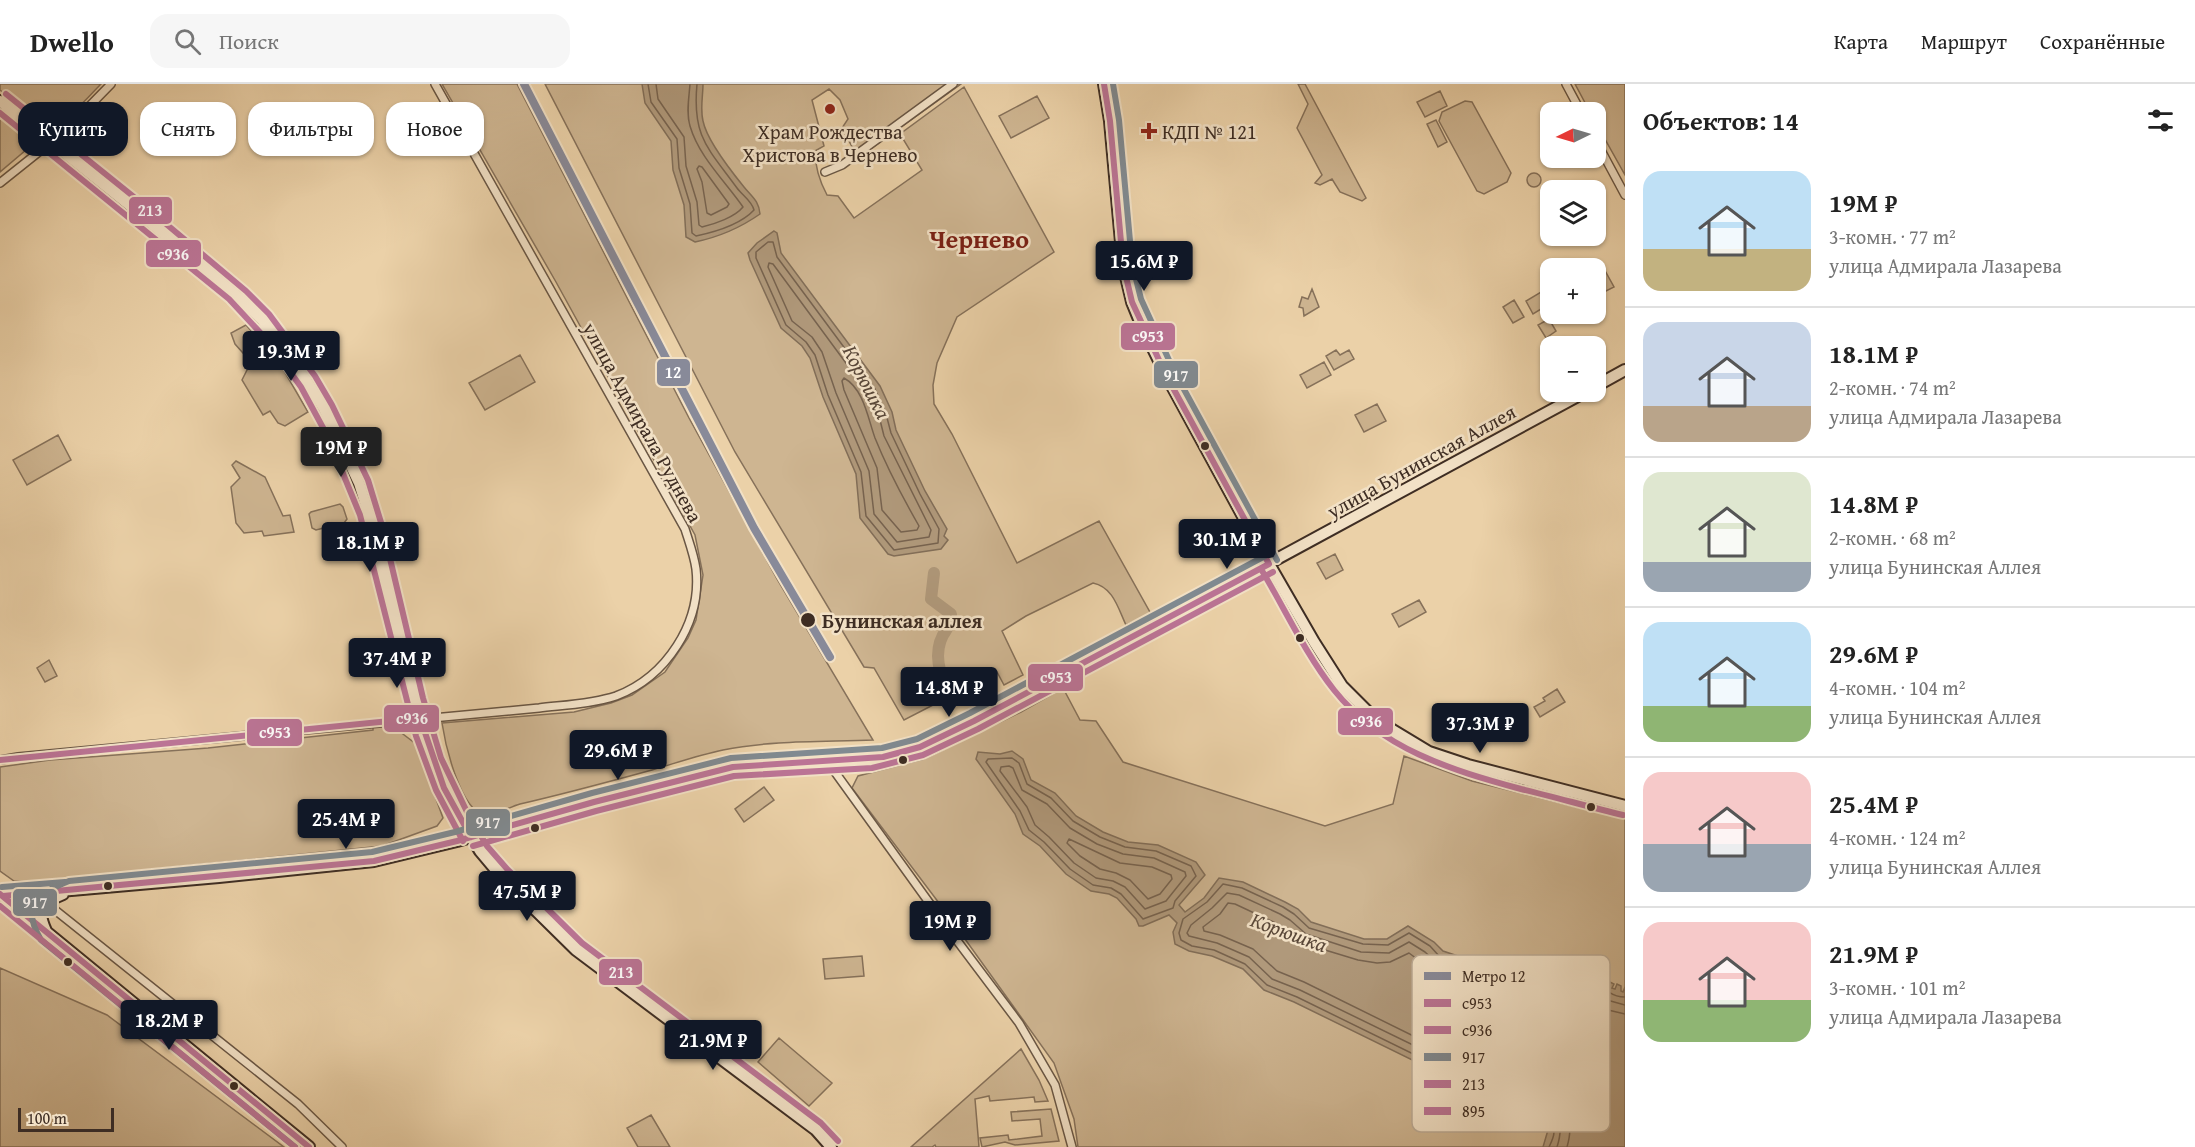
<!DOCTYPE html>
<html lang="ru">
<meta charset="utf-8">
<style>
:root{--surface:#fff;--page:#f6f6f6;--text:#222;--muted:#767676;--line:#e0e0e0;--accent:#111827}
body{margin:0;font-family:"Gentium Book Plus",serif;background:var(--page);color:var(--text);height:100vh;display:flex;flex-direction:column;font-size:22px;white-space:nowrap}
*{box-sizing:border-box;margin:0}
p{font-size:20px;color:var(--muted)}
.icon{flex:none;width:33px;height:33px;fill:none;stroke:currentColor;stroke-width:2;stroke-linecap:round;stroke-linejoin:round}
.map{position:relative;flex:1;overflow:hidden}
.drawer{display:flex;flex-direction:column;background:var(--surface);width:570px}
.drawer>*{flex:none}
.banner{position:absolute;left:18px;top:18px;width:570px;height:54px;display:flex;gap:12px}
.needle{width:39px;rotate:265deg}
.controls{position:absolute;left:1540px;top:18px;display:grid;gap:12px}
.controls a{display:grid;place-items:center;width:66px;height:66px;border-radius:12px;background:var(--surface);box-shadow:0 2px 4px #0004;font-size:30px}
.scale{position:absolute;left:18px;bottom:15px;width:96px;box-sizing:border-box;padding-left:6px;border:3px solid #3e2d23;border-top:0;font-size:16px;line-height:21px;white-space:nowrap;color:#3e2d23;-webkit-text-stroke:4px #f2e1c6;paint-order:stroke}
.price{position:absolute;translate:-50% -51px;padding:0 14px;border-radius:6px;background:var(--accent);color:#fff;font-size:20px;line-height:39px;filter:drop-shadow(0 2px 3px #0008)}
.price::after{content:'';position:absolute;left:50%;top:36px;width:18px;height:14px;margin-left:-9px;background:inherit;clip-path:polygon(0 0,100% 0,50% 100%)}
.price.current{background:#222;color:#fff}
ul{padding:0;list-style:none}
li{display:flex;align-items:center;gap:18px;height:150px;padding:0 18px}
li+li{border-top:2px solid var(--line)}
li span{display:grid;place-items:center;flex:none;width:168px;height:120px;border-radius:18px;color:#555}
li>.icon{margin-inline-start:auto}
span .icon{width:72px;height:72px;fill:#fffc;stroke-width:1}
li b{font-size:26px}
h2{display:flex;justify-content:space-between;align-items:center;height:72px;padding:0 18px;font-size:26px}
.pill{padding:0 21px;border-radius:18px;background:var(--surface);box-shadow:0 2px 4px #0004;font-size:21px;line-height:54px}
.pill.current{background:var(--accent);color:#fff}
header{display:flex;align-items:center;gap:36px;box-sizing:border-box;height:84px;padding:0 30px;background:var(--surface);border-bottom:2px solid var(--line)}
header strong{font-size:28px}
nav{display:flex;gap:33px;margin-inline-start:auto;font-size:21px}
.search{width:420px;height:54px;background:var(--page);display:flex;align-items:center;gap:15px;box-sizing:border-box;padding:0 21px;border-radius:18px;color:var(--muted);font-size:22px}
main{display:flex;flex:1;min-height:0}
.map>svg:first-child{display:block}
.green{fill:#ceb591;stroke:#86715a;stroke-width:1.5}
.water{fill:#b0997b;stroke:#826e58;stroke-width:1.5}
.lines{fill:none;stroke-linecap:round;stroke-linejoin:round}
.shore{stroke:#77634f;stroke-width:1.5}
.river{stroke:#b0997b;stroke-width:12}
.street-casing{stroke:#695644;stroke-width:10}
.secondary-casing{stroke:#3e2d23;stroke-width:14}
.street{stroke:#f2e1c6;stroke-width:7}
.secondary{stroke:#f2e1c6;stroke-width:10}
.bus-1-casing{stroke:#f2e1c6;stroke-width:10}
.bus-2-casing{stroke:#f2e1c6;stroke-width:10}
.bus-3-casing{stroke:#f2e1c6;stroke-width:10}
.bus-4-casing{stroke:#f2e1c6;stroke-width:10}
.bus-5-casing{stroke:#f2e1c6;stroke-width:10}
.bus-1{stroke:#bb7495;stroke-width:6}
.bus-2{stroke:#bb7495;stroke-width:6}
.bus-3{stroke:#808a91;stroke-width:6}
.bus-4{stroke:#bb7495;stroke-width:6}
.bus-5{stroke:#bb7495;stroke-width:6}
.metro-1-casing{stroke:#f2e1c6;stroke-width:12}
.metro-1{stroke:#888a99;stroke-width:8}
.poi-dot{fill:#8f2418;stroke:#f2e1c6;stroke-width:2}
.bus-dot{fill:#3e2d23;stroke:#f2e1c6;stroke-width:2}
.labels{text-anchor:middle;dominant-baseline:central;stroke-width:5;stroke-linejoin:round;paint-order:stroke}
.poi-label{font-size:20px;fill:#3e2d23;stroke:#f2e1c6}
.street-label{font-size:20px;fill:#3e2d23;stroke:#f2e1c6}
.stop-label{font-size:20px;font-weight:bold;fill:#3e2d23;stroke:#f2e1c6;text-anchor:start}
.water-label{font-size:21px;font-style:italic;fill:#5a4839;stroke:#f2e1c6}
.district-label{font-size:26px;font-weight:bold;fill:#7a1f14;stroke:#f2e1c6}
.key{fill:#f2e1c6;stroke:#bcab95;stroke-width:1.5}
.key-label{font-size:16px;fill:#3e2d23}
.line-badge{stroke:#f2e1c6;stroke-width:2}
.badge-label{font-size:16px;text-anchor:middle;font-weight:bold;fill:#fff}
</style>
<header>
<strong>Dwello</strong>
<div class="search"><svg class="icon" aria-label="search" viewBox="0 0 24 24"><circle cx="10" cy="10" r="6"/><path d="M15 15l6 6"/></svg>Поиск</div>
<nav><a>Карта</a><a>Маршрут</a><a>Сохранённые</a></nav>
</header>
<main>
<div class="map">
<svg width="1625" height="1063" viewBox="0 0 1625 1063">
<rect width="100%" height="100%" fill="#ebd1a8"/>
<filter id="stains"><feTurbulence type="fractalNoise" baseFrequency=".00333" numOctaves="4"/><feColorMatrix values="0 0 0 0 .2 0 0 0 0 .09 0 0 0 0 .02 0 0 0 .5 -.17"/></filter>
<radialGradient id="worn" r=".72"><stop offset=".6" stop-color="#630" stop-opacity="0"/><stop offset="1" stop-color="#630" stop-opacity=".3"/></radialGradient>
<path class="green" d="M0,0H101C90,11 62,45 46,40C29,35 14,17 0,6Z
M442,0H517L689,334L777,495L873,656C824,658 772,656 723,666C699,671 676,679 652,686C608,698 564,710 520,720C509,723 495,732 485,731C460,727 445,659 442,639L574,628L611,619L632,611L665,588L688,554L696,536L703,491L695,451L556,198Z
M545,0H961L858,74L842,44L848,35L840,16L829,5L812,16L824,62L815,67C815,81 820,98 827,111L838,112L854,134L922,86L900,50L964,3L1054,168L957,233L937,279L933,301L934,320L952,350L1017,479L1099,437L1151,530L1126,541C1118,524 1113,503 1093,499L1026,532L1002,547L1023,591L1004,601L997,588L904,636L874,584L864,583L735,368Z
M1298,0H1305L1366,114L1362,117L1340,108L1332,95L1320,101L1315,99L1322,91L1297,44L1308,20Z
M1575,0H1625V91L1596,39V28H1590Z
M1440,7L1447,22L1425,33L1417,18Z
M1037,12L1049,34L1011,54L999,32Z
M1465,17L1472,18L1511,89L1507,98L1484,110L1477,107L1439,37L1442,28Z
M0,30L33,60L0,88Z
M1436,36L1447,58L1438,63L1427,40Z
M1527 96a7 7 0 1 1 14 0a7 7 0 1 1-14 0Z
M1603,183L1614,203L1598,211L1596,187Z
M1312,205L1319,223L1304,232L1303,224L1299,223L1302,213L1308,215Z
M1546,205L1551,219L1533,230L1526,217Z
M1514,216L1524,233L1513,239L1503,223Z
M1549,235L1556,247L1546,254L1538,241Z
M246,241L279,278L308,328L285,342L278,339L270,327L263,331L242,296L251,278L235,260L231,249Z
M1336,266L1340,271L1349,266L1354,275L1334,286L1326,272Z
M520,271L535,298L485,326L469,299Z
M1324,278L1331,291L1307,304L1300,291Z
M1377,320L1386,337L1364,348L1355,331Z
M58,351L71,376L27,401L13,376Z
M236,377L265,393L283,432L290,431L294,448L264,452L262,447L244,449L236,439L231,403L240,394L232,381Z
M340,420L343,423L347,435L344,439L316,446L312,444L309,430L311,428Z
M1335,470L1343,486L1326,495L1317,479Z
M1419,516L1426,528L1399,543L1392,530Z
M49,576L57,592L45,598L37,584Z
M1063,604L1080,636L1096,637L1123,678L1325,742L1393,720L1404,672L1472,697L1625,735V1063H1078L1074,1035L1054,979L942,823L852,704L858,692L924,675L1021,628Z
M1557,605L1565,618L1540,633L1534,623L1545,617L1543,614Z
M391,641L416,660L443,734L437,742L382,762L28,798L14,797L0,787V683L50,676L208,664L373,646V643Z
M764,703L774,716L744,738L735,725Z
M862,872L864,892L825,895L823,875Z
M0,884L107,931L284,1063H0Z
M779,954L832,999L809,1022L758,978Z
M1021,965L1039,996L1048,1017L1035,1018L1034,1013L990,1017L989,1012L975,1015L979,1063H936L935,1061L932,1063H911Z
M1051,1025L1059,1057L1015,1061L1005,1058L982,1063L980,1054L1008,1051L1009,1056L1042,1052L1040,1035L1012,1037L1011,1028Z
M651,1031L670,1063H638L627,1044Z"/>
<path class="water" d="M642,0H703C703,12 700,25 703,37C707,57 731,87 744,103C752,113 759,117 760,130C740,144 719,153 695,158L686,153L684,121L673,86L671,57L645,19Z
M774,147L777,149L781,169L880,302L892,328L896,346L925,407L947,445L944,452L948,456L941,465L894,472L888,470L860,434L856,390L823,313L810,274L802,262L781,244L750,176L748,169L757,159Z
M1012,667L1023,675L1031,696L1055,709L1076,732L1103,748L1128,758L1158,761L1196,778L1205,791L1179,821L1185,828L1204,814L1219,794L1243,798L1285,818L1298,825L1311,838L1364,855H1387L1408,842L1434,858L1443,867L1476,878L1544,893L1573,885L1585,889L1593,887L1603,890L1607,897L1606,902H1608L1610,898L1614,900L1612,904L1615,905L1617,900L1621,902V907L1623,908L1625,903V1063H1543L1548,1046C1546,1039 1543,1030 1538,1025C1525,1011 1468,995 1449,994L1294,918L1264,906L1243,885L1212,872L1189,867L1175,860L1173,848L1177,839L1169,831L1143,842H1139L1136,835L1117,814L1109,810L1091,807L1066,790L1040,762L1023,750L1015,730L976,675L978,668L1000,670Z"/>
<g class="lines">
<path class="shore" d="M648,0L651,18L677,55L679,84L690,120L692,149L696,152C715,148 741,140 754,126C752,117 742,111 737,104C708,64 692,53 697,0
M656,0L658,15L684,53L686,82L697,118L699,141L702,143C715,140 735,133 743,123C725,97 699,73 690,42C686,29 689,14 690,0
M699,82L702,83L729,120L727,123L711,131L707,129L702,98L697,85Z
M768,158H773L777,173L875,305L886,330L891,349L920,410L939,445L938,459L894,466L866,432L861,388L828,311L815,271L806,258L786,241L756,174V168Z
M769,179L773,180L868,309L879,332L884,352L931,446L929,453L897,458L874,430L869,387L836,309L822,268L812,253L792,237L768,183Z
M844,294C864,305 868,335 875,354C887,384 903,414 919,442L917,446L901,448L882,426L877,384L844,306L842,297Z
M1012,674L1019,679L1027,700L1051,714L1073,737L1100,753L1125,763L1156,767L1191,782L1196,792L1175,817L1173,824L1143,835L1121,810L1111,804L1093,801L1070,785L1044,758L1029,746L1020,727L986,678L988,675Z
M1009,682L1013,684L1022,706L1047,720L1070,744L1097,760L1123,770L1154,774L1185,788L1186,792L1166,817L1145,825L1125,803L1113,797L1096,794L1074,779L1049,753L1035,741L1027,723L1000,687L1001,683Z
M1069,755L1120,779L1152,783L1171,791L1172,795L1160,810L1148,815L1130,796L1116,789L1100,785L1080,772L1067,759Z
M1549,1063C1551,1059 1554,1053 1554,1048C1556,1032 1539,1016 1526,1009L1463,989L1450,988L1297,913L1267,901L1245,880L1214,866L1192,862L1181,856L1179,849L1183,835L1207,818L1223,800L1242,804L1283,823L1294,830L1309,844L1363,860L1388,861L1409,849L1430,862L1440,873L1474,883L1543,899L1573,892L1584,895L1593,893L1599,895C1604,906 1613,913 1625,913
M1557,1063C1572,1017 1532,1003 1497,992C1482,987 1468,982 1452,980L1300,906L1272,895L1249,873L1217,859L1189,852L1187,849L1191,841L1212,824L1227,809L1239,811L1280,830L1290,836L1306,850L1361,868L1389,869L1409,858L1425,868L1437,879L1472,891L1542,906L1573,900L1584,903L1592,902L1607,916L1625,921
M1567,1063C1571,1049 1571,1041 1565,1028C1553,998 1527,992 1499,983C1484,978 1470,973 1454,972L1304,898L1277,887L1253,865L1220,851L1204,847L1203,843L1220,830L1228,819L1235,820L1284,843L1302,859L1358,876L1377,879L1390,878L1409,869L1433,887L1470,899L1542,915L1573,909L1587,912L1604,925L1625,930"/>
<path class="river" d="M934,489L931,515L951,530C951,540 948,543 943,551C933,570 940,589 947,607"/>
<defs>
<path id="street" d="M1566,0L1581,28
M1596,57L1625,111
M825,88L842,81L953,0
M0,99L65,47L111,0
M0,676L18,673L539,624C564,621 592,620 616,612C666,593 702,539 696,485C694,471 689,458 685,445L435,0
M827,677L946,842L1019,939L1055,1001L1072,1063
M35,810L298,1020L342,1063"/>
<path id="secondary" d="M1104,0L1110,37L1123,180L1132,218L1141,240L1166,291L1269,480L1314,558L1342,602L1376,636L1429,668L1468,681L1625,722
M0,17L128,120L240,214L262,236L307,297L324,325L359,399L374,447L414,616L433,677L460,734L480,767L501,792L576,866L816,1046L831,1063
M1596,302L1625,286
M0,810L309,1063
M3,812L219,793L374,777L457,757L594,718L733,683L871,675L903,668L937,656L1059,593L1585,308
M46,847C36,825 41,819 63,810"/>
</defs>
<use href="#street" class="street-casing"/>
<use href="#secondary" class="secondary-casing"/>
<use href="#street" class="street"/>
<use href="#secondary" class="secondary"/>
<defs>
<path id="bus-1" d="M1104,0L1110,37L1123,180L1132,218L1166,291L1269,480
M0,676L420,634L444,704L471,753
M0,810L309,1063
M3,812L374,777L457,757L594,718L733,683L883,673L920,663L974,637L1269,480"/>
<path id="bus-2" d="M0,29L229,215L268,257L301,303L328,353L360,431L416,652L436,706L463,757
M1261,485C1285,525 1305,569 1334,606C1381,665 1451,686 1521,705C1555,713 1589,723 1623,731
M473,762L596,727L734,692L872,684L923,671L978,645L1273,488"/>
<path id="bus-3" d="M1113,0L1119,36L1132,179L1141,215L1174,287L1277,476
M2,803L65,798
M295,1063L41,856C20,821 37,810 69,797L372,768L455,748L592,709L731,674L882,664L917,655L970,629L1265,472"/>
<path id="bus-4" d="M6,10L134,113L246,207L269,230L315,292L332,321L368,396L383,445L423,614L441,674L468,730L487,762L508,786L582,859L821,1039L838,1057"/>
<path id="bus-5" d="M0,822L295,1063"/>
</defs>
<use href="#bus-1" class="bus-1-casing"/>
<use href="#bus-2" class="bus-2-casing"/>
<use href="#bus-3" class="bus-3-casing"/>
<use href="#bus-4" class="bus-4-casing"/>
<use href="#bus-5" class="bus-5-casing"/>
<use href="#bus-1" class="bus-1"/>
<use href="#bus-2" class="bus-2"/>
<use href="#bus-3" class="bus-3"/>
<use href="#bus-4" class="bus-4"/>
<use href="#bus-5" class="bus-5"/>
<defs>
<path id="metro-1" d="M524,0L754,444L830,573"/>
</defs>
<use href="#metro-1" class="metro-1-casing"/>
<use href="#metro-1" class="metro-1"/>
</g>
<g class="poi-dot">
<circle cx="830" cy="25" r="6"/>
<path d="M1146 38h6v6h6v6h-6v6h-6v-6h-6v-6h6z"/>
</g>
<g class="bus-dot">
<circle cx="1205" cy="362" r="5"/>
<circle cx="808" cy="536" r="8"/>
<circle cx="1300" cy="554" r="5"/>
<circle cx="903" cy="676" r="5"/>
<circle cx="1591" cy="723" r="5"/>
<circle cx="535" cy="744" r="5"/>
<circle cx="108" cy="802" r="5"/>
<circle cx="68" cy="878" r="5"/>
<circle cx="234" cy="1002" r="5"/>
</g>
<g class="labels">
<g class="poi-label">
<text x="830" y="47">Храм Рождества<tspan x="830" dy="23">Христова в Чернево</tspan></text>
<text x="1162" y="47" text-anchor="start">КДП № 121</text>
</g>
<g class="street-label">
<text transform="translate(643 338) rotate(61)">улица Адмирала Руднева</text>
<text transform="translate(1421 377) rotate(-29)">улица Бунинская Аллея</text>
</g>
<g class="stop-label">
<text x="822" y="536">Бунинская аллея</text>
</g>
<g class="water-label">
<text transform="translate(867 298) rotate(63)">Корюшка</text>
<text transform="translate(1289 848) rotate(20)">Корюшка</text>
</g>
<g class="district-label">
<text x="979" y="154">Чернево</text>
</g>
</g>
<rect x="1412" y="871" width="198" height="177" rx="9" class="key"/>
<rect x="1424" y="888" width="27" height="8" fill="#888a99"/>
<rect x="1424" y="915" width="27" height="8" fill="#bb7495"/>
<rect x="1424" y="942" width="27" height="8" fill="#bb7495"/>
<rect x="1424" y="969" width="27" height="8" fill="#808a91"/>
<rect x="1424" y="996" width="27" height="8" fill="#bb7495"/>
<rect x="1424" y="1023" width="27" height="8" fill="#bb7495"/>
<g class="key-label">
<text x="1462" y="898">Метро 12</text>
<text x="1462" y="925">с953</text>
<text x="1462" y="952">с936</text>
<text x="1462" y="979">917</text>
<text x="1462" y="1006">213</text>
<text x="1462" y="1033">895</text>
</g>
<g class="line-badge">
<rect x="128" y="112" width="45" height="29" rx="6" fill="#bb7495"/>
<rect x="145" y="155" width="57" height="29" rx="6" fill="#bb7495"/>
<rect x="1120" y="238" width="56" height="29" rx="6" fill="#bb7495"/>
<rect x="656" y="274" width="35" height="29" rx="6" fill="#888a99"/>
<rect x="1153" y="276" width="46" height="29" rx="6" fill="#808a91"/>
<rect x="1027" y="579" width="57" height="29" rx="6" fill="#bb7495"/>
<rect x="383" y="620" width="57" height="29" rx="6" fill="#bb7495"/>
<rect x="1337" y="623" width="57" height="29" rx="6" fill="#bb7495"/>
<rect x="246" y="634" width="57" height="29" rx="6" fill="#bb7495"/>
<rect x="465" y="724" width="46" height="29" rx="6" fill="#808a91"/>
<rect x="12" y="804" width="46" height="29" rx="6" fill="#808a91"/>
<rect x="598" y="874" width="45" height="28" rx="6" fill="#bb7495"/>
</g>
<g class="badge-label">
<text x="150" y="132">213</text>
<text x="173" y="176">с936</text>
<text x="1148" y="258">с953</text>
<text x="673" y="294">12</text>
<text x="1176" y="297">917</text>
<text x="1056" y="599">с953</text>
<text x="412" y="640">с936</text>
<text x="1366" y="643">с936</text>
<text x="275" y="654">с953</text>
<text x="488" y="744">917</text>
<text x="35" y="824">917</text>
<text x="621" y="894">213</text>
</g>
<rect width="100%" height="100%" filter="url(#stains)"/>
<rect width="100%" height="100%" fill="url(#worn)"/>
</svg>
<div class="controls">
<a><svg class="needle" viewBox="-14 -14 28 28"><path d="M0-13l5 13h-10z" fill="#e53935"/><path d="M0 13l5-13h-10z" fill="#767676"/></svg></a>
<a><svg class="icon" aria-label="layers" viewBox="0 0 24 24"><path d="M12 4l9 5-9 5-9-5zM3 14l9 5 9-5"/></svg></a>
<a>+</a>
<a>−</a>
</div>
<div class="scale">100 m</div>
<b class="price" style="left:1144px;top:208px">15.6M ₽</b>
<b class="price" style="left:291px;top:298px">19.3M ₽</b>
<b class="price current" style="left:341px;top:394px">19M ₽</b>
<b class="price" style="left:1227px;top:486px">30.1M ₽</b>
<b class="price" style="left:370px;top:489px">18.1M ₽</b>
<b class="price" style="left:397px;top:605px">37.4M ₽</b>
<b class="price" style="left:949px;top:634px">14.8M ₽</b>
<b class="price" style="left:1480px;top:670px">37.3M ₽</b>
<b class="price" style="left:618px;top:697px">29.6M ₽</b>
<b class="price" style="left:346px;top:766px">25.4M ₽</b>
<b class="price" style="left:527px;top:838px">47.5M ₽</b>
<b class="price" style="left:950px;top:868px">19M ₽</b>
<b class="price" style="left:169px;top:967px">18.2M ₽</b>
<b class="price" style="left:713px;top:987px">21.9M ₽</b>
<div class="banner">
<a class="pill current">Купить</a>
<a class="pill">Снять</a>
<a class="pill">Фильтры</a>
<a class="pill">Новое</a>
</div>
</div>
<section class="drawer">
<h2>Объектов: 14<svg class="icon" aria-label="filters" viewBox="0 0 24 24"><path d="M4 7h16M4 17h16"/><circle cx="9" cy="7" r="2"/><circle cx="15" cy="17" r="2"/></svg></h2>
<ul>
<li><span style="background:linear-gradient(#bfe0f5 65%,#c2b280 0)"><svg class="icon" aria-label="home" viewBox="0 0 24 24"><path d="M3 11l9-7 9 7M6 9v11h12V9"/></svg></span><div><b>19M ₽</b><p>3-комн. · 77 m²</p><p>улица Адмирала Лазарева</p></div></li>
<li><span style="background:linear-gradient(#c9d6e8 70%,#b9a48a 0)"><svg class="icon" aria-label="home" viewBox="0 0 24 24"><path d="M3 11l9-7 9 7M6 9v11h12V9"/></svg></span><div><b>18.1M ₽</b><p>2-комн. · 74 m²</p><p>улица Адмирала Лазарева</p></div></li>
<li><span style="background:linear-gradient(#dfe7d0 75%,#9aa5b1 0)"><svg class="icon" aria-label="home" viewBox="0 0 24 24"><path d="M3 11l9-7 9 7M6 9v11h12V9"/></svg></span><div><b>14.8M ₽</b><p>2-комн. · 68 m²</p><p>улица Бунинская Аллея</p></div></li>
<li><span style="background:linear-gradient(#bfe0f5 70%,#8fb573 0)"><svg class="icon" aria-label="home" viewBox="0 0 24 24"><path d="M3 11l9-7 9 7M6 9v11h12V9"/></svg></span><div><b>29.6M ₽</b><p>4-комн. · 104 m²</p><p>улица Бунинская Аллея</p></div></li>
<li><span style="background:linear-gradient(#f6c9c9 60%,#9aa5b1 0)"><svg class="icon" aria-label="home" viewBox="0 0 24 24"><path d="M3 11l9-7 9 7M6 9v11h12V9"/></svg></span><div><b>25.4M ₽</b><p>4-комн. · 124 m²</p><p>улица Бунинская Аллея</p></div></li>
<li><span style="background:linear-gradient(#f6c9c9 65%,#8fb573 0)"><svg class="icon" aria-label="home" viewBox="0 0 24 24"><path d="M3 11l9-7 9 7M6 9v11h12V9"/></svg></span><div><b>21.9M ₽</b><p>3-комн. · 101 m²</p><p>улица Адмирала Лазарева</p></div></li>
</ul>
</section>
</main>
